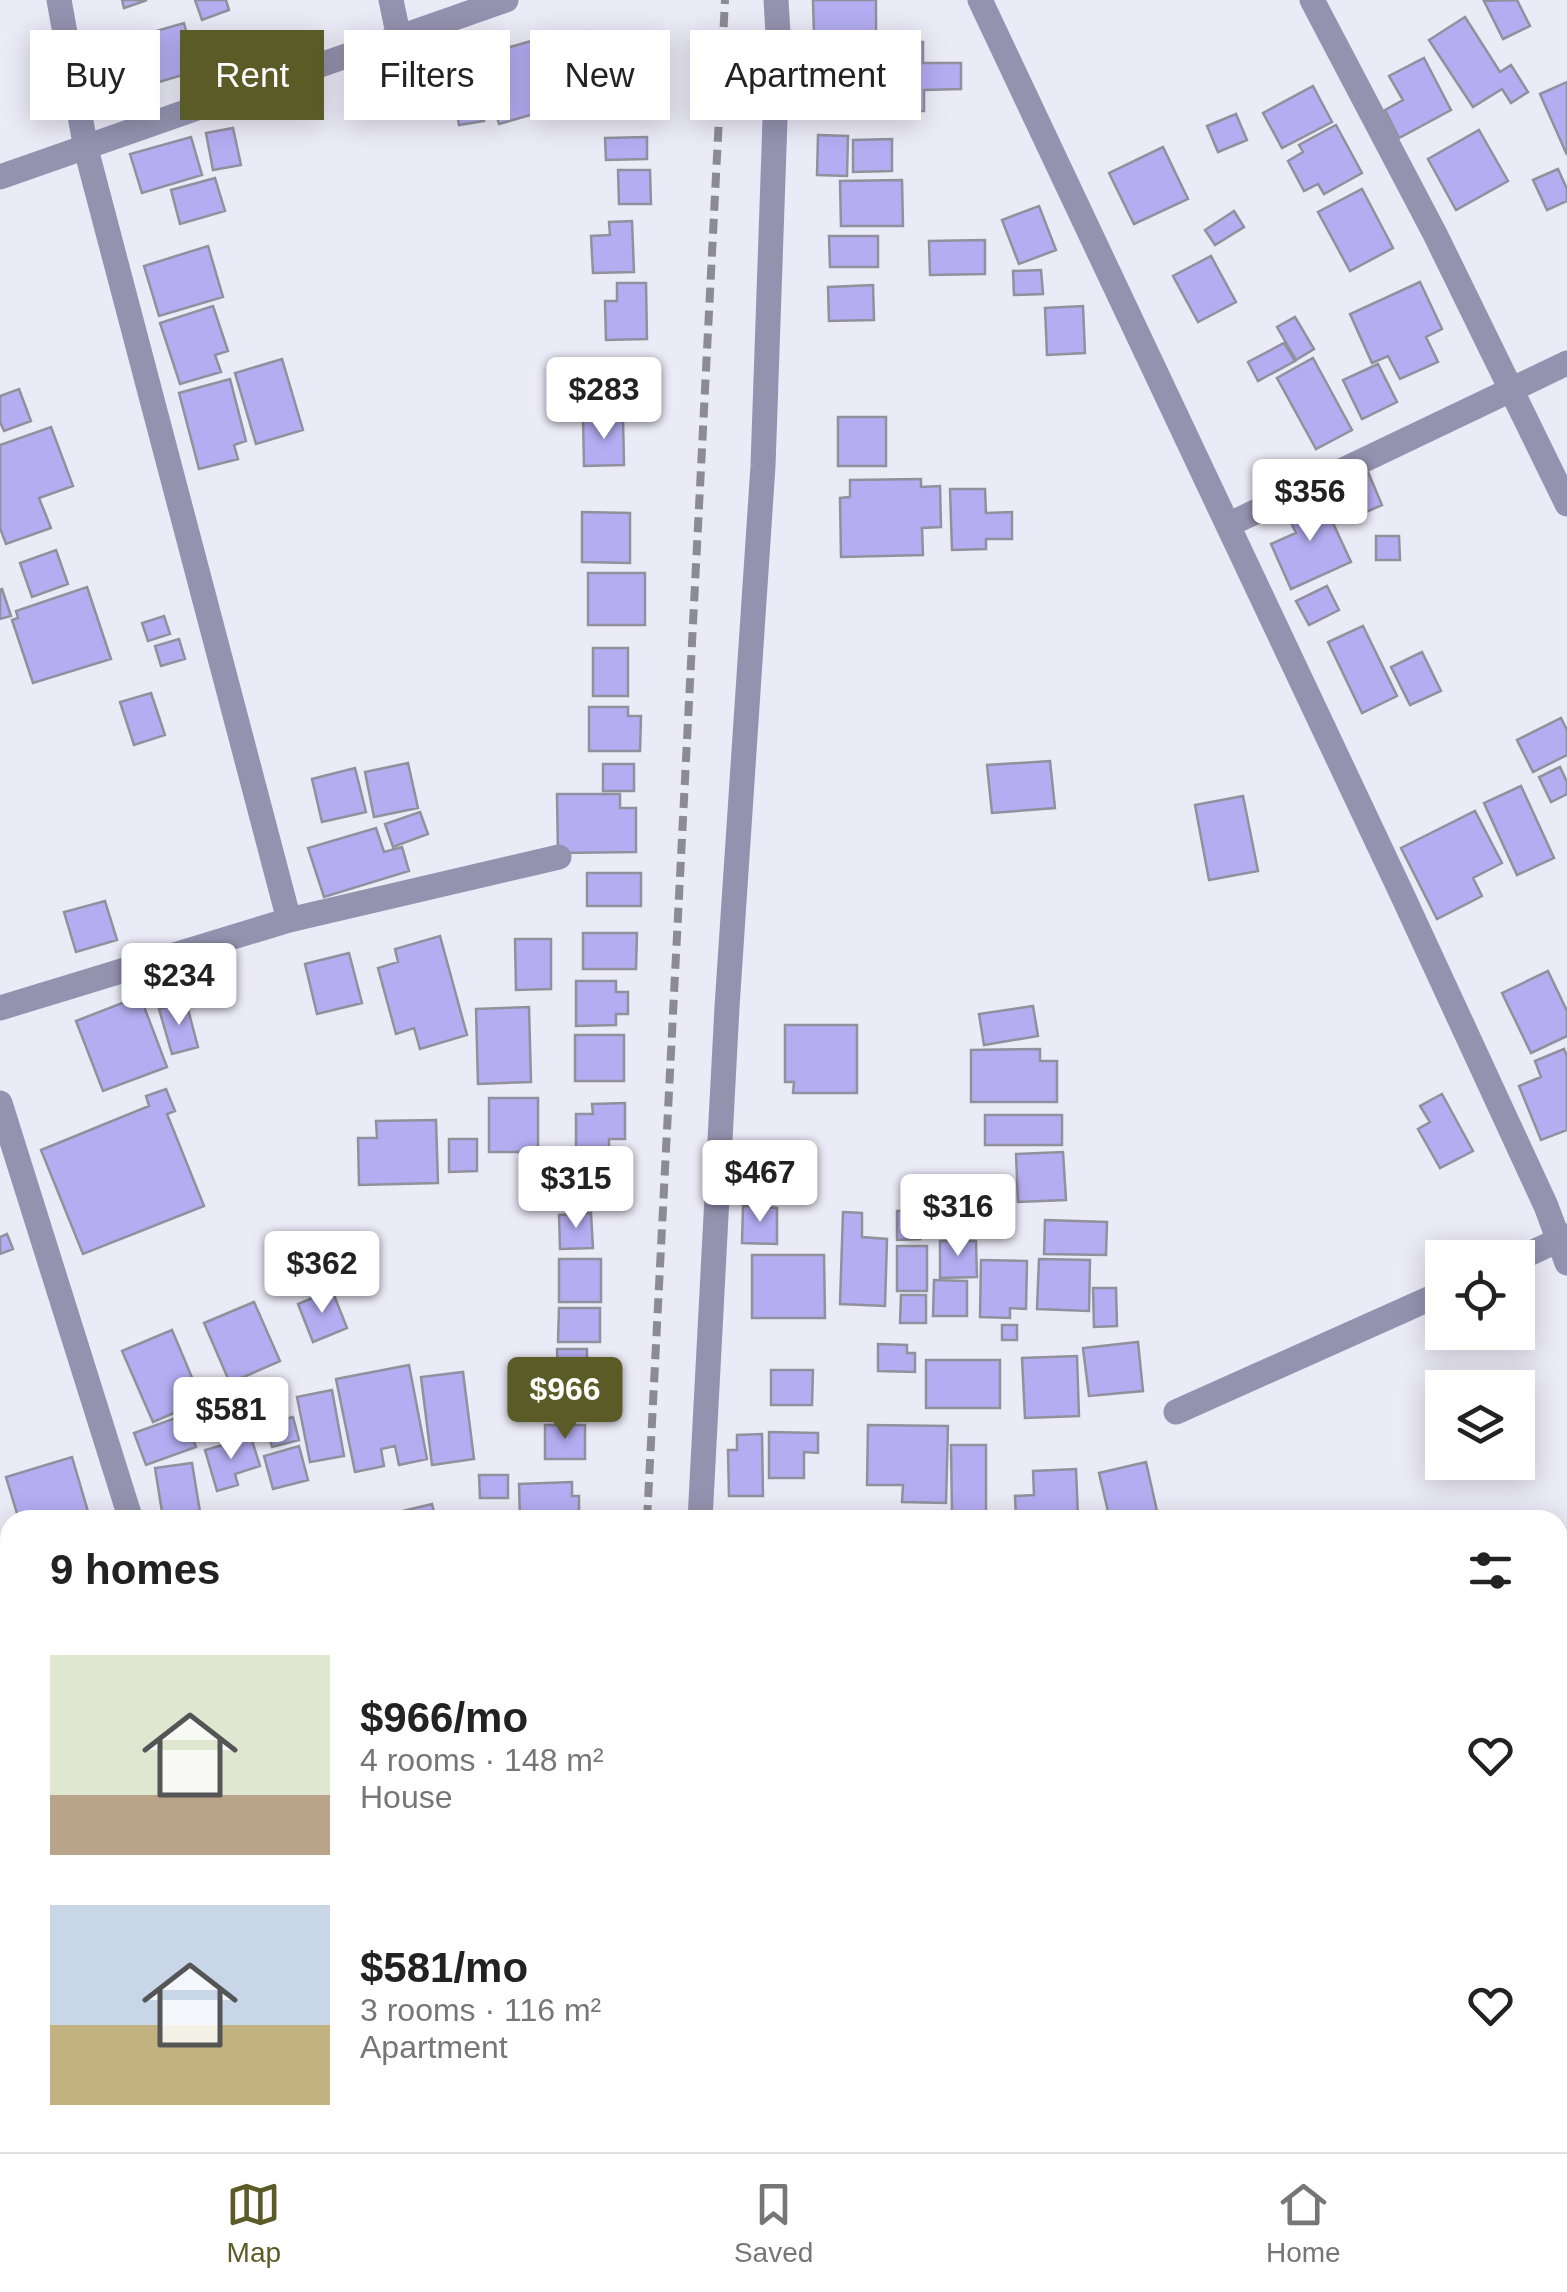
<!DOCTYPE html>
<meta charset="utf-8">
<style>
:root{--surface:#fff;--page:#f6f6f6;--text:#222;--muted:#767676;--line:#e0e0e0;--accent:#5b5b28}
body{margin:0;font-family:Helvetica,sans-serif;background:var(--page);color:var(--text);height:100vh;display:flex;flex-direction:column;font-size:38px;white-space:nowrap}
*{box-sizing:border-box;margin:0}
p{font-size:32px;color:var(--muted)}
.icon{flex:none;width:55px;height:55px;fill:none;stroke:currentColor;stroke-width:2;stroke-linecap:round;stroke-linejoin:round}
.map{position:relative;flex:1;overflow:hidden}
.panel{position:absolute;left:0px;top:1510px;width:1568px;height:642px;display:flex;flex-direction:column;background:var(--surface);border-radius:30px 30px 0 0;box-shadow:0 5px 25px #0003}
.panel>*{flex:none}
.top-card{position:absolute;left:30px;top:30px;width:1000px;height:90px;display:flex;gap:20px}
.buttons{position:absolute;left:1425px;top:1240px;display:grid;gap:20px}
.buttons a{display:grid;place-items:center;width:110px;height:110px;border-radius:0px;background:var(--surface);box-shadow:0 5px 25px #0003;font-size:50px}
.price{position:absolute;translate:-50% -85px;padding:0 22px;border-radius:10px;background:#fff;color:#222;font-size:32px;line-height:65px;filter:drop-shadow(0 2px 5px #0008)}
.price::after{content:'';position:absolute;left:50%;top:60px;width:30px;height:22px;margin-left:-15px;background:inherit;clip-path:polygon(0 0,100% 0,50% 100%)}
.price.selected{background:var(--accent);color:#fff}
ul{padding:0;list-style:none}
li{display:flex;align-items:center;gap:30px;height:250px;padding:0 50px}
li span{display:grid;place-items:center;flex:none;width:280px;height:200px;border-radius:0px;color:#555}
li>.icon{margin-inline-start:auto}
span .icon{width:120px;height:120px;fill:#fffc;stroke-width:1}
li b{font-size:42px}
h2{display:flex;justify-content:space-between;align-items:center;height:120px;padding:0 50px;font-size:42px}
.chip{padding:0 35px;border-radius:0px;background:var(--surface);box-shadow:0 5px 25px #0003;font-size:35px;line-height:90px}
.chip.selected{background:var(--accent);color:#fff}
.tab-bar{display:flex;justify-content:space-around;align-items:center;height:140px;border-top:2px solid var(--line);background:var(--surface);font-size:28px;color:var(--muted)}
.tab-bar a{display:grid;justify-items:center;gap:5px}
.tab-bar .selected{color:var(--accent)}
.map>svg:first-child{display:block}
.building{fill:#b5adf2;stroke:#91909c;stroke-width:2.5}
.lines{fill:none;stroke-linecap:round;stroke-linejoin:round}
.minor{stroke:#9592b0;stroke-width:25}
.rail{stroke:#8c8b94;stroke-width:8;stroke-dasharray:15 8;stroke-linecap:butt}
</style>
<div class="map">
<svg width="1567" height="2152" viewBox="0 0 1567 2152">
<rect width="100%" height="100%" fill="#ebeaf7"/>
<path class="building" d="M122,0H147L124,8Z
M195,0H226L229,10L202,20Z
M813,0H876V32L814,34Z
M1517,0L1530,26L1503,39L1484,1Z
M1465,17L1500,72L1511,65L1528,92L1511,103L1502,89L1473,107L1429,40Z
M184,23L189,42L209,36L217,65L125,92L111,44Z
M589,31L600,69L564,79L572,103L499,124L479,56L552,35L553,41Z
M871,42H923V63H961V89L924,90V111L853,112L851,61L872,60Z
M473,53L484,121L459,125L448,58Z
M1424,58L1451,110L1399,138L1385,110L1403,100L1389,76Z
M841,71L842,96L812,97L811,72Z
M1567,82V155L1540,94Z
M1313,86L1332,122L1282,148L1263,113Z
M1236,114L1247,140L1218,152L1207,126Z
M1336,125L1362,173L1324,194L1318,184L1304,191L1288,161L1303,152L1299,145Z
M233,128L241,165L213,170L206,133Z
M1479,130L1508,181L1456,210L1428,159Z
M818,135L848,136L847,176L817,175Z
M191,137L202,175L142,193L130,154Z
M647,137V159L606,160L605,138Z
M892,139V171L853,172V140Z
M1163,147L1188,199L1134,224L1109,173Z
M1558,169L1567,189V201L1547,210L1533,180Z
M618,170H650L651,204H619Z
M215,178L225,211L180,224L171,190Z
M902,180L903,226H841L840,181Z
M1362,189L1393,248L1350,271L1318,212Z
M1039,206L1056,250L1019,264L1002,220Z
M1234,211L1244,227L1215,245L1205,230Z
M632,221L634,272L593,273L591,236L610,235L609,222Z
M829,236H878V267H830Z
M985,240V274L930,275L929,241Z
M208,246L223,297L159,316L144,266Z
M1211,256L1236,302L1198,322L1173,276Z
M1041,270L1043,294L1014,295L1013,271Z
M1420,282L1442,329L1426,337L1438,362L1400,379L1388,356L1372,363L1350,314Z
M617,283H646L647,339L606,340L605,301H617Z
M873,285L874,320L829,321L828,287Z
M213,306L228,351L215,355L221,372L180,384L160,323Z
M1083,306L1085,353L1047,355L1045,308Z
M1295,317L1314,349L1296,360L1277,327Z
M1284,343L1295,361L1258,381L1248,362Z
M1313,358L1352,430L1316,449L1277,378Z
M282,359L303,430L256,444L235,373Z
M1378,364L1397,402L1362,419L1343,380Z
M587,370H620L621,399L587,400Z
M230,379L246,441L234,445L238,459L199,469L179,393Z
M19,389L31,421L4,431L0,422V396Z
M838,417H886V466H838Z
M623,418L624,465L584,466L583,419Z
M51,427L73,486L39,498L51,528L6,544L0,528V445Z
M1368,472L1382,505L1357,516L1342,484Z
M921,479V487L940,486L941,527L922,528L923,555L841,557L840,498L850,497V480Z
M950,489H985L986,513L1012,512V539H986V549L952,550Z
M1320,495L1351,562L1291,589L1271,544L1296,533L1285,510Z
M582,512L630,513V563L582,562Z
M1376,536H1399L1400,560H1376Z
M56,550L68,584L32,597L20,563Z
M588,573H645V625H588Z
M1327,586L1339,610L1309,625L1296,601Z
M87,587L111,659L33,683L12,620L18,618L16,611Z
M2,589L11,616L0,619V590Z
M164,616L170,634L148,641L142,623Z
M1363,626L1397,696L1362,713L1328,642Z
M179,639L185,659L161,666L155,646Z
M593,648H628V696H593Z
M1422,652L1441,691L1410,705L1391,667Z
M151,693L165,735L134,745L120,702Z
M589,707H628V716H641L640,751H589Z
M1561,718L1567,730V755L1533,772L1517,740Z
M1050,761L1055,808L992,813L987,765Z
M408,763L418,808L374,817L365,772Z
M603,764H634V791H603Z
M1560,767L1567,782V794L1551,802L1539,777Z
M355,768L366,812L322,822L312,779Z
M1521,786L1554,858L1517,875L1484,803Z
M557,794H620V808H636V852L558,853Z
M1243,796L1258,871L1209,880L1195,805Z
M1475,811L1502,863L1473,878L1482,896L1437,919L1401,848Z
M420,812L428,834L393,847L385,824Z
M376,828L384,852L402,847L409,871L324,897L308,848Z
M587,873H641V906H587Z
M105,901L117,940L76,952L64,912Z
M583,933H637L636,969H583Z
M440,936L467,1035L420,1049L414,1028L396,1034L378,968L398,962L395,949Z
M515,939H551V989L516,990Z
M349,953L362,1003L317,1014L305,964Z
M1548,971L1567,1011V1036L1531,1053L1502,993Z
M576,981H616V992H628V1014H616V1025L576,1026Z
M140,996L167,1067L103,1091L76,1021Z
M186,1002L198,1047L172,1054L159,1009Z
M1033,1006L1038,1036L984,1045L979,1014Z
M529,1007L531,1082L478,1084L476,1009Z
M785,1025H857V1093H793L794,1082H785Z
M575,1035H624V1081H575Z
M1040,1049V1061H1057V1102H971V1050Z
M1564,1049L1567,1056V1130L1541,1140L1519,1086L1541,1077L1535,1061Z
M166,1089L175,1111L167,1114L204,1206L83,1254L41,1150L149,1106L146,1096Z
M1442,1094L1473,1151L1440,1168L1418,1129L1430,1122L1420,1106Z
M489,1098H538V1152H489Z
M625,1103V1139H609V1147H576V1114H593L592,1104Z
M985,1115H1062V1145H985Z
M436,1120L438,1183L359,1185L358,1138H377L376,1121Z
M449,1139H477V1171L449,1172Z
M1063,1152L1066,1200L1018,1202L1016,1154Z
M593,1159L629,1168L621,1200L585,1191Z
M743,1206L777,1208V1244L742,1243Z
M897,1211H919L920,1239L897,1240Z
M843,1212L862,1213V1237L887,1239L885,1306L840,1304Z
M591,1213L593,1248L560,1249L559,1215Z
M1045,1220L1107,1222L1106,1255L1044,1254Z
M7,1234L13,1249L0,1254V1237Z
M940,1241H976L977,1277L940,1278Z
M897,1246H927V1291H897Z
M752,1255H824L825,1318H752Z
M559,1259H601V1302H559Z
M1039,1259L1090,1260L1089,1311L1037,1309Z
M981,1260L1027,1261L1026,1309L1010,1308V1318L980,1317Z
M934,1280L967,1281V1316H933Z
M1093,1288H1116L1117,1326L1094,1327Z
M332,1290L347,1328L313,1342L298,1304Z
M901,1295H926V1323H900Z
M254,1302L280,1361L230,1383L204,1323Z
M559,1308H600V1342H558Z
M1002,1325H1017V1340H1002Z
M172,1330L196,1387L184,1392L190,1406L153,1422L122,1351Z
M1138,1342L1143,1391L1089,1396L1083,1348Z
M878,1344L907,1345V1353H915V1372L878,1371Z
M557,1349H587V1377H558Z
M1077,1356L1079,1416L1025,1418L1022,1358Z
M926,1360H1000V1408H926Z
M409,1365L427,1459L399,1465L395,1446L381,1449L384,1466L355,1472L336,1379Z
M771,1370H813L812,1405H771Z
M463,1372L474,1459L432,1465L421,1377Z
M549,1384H595V1393H609V1419L549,1418Z
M332,1390L344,1456L310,1462L297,1397Z
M263,1398L268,1420L242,1426L237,1404Z
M184,1415L196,1447L146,1465L134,1433Z
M293,1417L299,1440L272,1447L266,1424Z
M545,1425H585V1459H545Z
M868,1425L948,1426L946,1503L902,1502L903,1485H867Z
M769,1432L818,1433V1453L804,1452V1478H769Z
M762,1434L763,1496H729L728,1450H737V1435Z
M251,1437L260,1466L235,1474L238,1485L217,1491L205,1450Z
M951,1445H986V1511L952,1512Z
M299,1446L308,1480L273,1489L264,1456Z
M72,1457L89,1515L72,1520H19L6,1477Z
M1146,1462L1159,1520H1110L1099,1473Z
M192,1463L200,1512L163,1518L155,1468Z
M1076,1469L1078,1517L1016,1520L1015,1496L1034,1495L1033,1471Z
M479,1475H508V1498H480Z
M572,1482V1496H579V1520H520L519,1484Z
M432,1504L436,1520H365Z
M0,1717H4L6,1757H0Z
M1567,1738V1759L1558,1761V1740Z
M1567,1763V1798L1558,1800V1765Z
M10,1796V1840L0,1807V1799Z
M1558,1817H1567V1844H1558Z
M0,1831L10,1861L0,1864Z
M1558,2073L1567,2074V2113H1558Z
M240,2142H283L285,2150L278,2152H243Z
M1001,2142H1079L1077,2152H1034Z
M1106,2142H1164L1163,2152H1105Z"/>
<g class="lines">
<path class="minor" d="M59,0L86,149L289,920
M391,0L399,38
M980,0L1400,890L1546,1206L1567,1263
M1312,0L1435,234L1567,504
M0,177L506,0
M1228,525L1567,363
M0,1008L289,920L559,857
M0,1103L131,1520
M1518,1259L1567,1236
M1176,1412L1442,1293
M700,1520L727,1007L763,466L778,33L776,0
M0,1883L10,1881
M1558,1884L1567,1880
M453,2152L500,2142
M678,2152V2142"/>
<path class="rail" d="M647,1520L725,0
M615,2152L616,2142"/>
</g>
</svg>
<div class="buttons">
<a><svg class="icon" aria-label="locate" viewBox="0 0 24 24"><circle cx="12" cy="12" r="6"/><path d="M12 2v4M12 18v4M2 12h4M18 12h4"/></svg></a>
<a><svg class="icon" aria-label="layers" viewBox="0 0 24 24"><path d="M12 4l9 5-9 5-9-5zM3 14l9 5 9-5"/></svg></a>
</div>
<b class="price" style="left:604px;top:442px">$283</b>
<b class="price" style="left:1310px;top:544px">$356</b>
<b class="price" style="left:179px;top:1028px">$234</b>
<b class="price" style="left:760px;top:1225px">$467</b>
<b class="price" style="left:576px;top:1231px">$315</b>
<b class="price" style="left:958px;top:1259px">$316</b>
<b class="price" style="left:322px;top:1316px">$362</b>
<b class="price selected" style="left:565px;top:1442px">$966</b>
<b class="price" style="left:231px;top:1462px">$581</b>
<div class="top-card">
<a class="chip">Buy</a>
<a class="chip selected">Rent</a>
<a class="chip">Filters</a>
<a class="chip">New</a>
<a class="chip">Apartment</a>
</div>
<section class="panel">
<h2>9 homes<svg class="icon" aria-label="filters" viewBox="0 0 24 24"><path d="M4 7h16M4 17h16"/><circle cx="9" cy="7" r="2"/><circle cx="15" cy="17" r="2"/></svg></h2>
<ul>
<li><span style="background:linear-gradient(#dfe7d0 70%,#b9a48a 0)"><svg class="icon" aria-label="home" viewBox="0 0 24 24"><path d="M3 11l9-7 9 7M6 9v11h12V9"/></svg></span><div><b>$966/mo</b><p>4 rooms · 148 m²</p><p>House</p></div><svg class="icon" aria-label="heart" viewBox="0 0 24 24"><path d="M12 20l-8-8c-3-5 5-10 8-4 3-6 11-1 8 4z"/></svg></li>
<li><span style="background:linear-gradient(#c9d6e8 60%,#c2b280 0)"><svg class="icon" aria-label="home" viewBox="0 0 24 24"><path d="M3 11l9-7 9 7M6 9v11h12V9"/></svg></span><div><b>$581/mo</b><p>3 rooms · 116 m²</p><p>Apartment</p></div><svg class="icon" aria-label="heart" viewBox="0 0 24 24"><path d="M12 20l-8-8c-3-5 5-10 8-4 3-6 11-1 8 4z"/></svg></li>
</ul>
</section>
</div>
<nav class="tab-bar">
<a class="selected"><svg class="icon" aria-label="map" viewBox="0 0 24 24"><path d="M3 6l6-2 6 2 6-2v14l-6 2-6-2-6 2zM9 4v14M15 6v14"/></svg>Map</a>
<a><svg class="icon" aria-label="saved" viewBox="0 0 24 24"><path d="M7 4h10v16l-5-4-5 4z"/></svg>Saved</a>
<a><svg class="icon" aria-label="home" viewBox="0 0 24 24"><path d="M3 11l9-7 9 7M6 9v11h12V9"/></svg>Home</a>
</nav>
